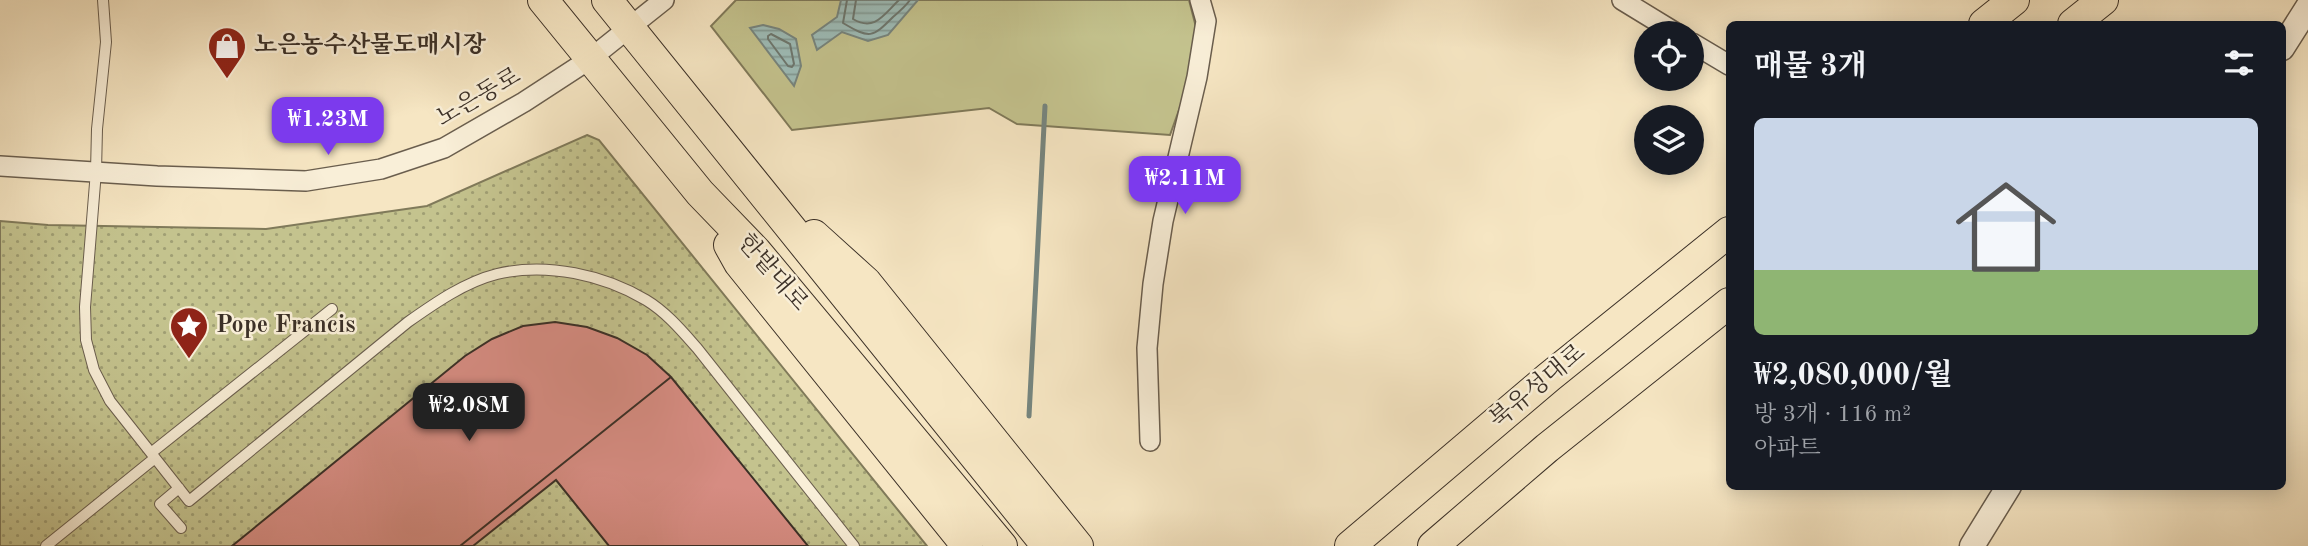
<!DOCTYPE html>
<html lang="ko">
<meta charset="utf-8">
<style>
:root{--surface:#171b24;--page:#20242c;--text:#f1f3f6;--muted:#9ea1a6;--line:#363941;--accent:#7c3aed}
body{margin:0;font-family:"Old Standard TT","Noto Serif KR",serif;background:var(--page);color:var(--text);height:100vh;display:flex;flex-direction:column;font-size:26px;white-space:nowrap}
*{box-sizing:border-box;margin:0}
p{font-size:23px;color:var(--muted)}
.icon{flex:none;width:38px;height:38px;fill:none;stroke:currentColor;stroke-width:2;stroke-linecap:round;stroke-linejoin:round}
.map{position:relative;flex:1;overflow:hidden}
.sheet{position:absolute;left:1726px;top:21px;width:560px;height:469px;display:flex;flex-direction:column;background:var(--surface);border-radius:10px;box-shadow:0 4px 18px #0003}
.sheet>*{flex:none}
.fabs{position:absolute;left:1634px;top:21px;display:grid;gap:14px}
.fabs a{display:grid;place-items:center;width:70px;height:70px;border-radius:50%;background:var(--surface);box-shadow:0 4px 18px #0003;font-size:35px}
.price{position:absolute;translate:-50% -60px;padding:0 16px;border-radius:14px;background:var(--accent);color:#fff;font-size:23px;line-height:46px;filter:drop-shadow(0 2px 4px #0008)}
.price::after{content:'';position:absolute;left:50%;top:42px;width:21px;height:16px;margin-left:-10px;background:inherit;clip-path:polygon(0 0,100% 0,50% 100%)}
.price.selected{background:#222;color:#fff}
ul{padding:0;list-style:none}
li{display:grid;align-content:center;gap:14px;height:371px;padding:0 28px}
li+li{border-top:2px solid var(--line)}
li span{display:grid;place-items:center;height:217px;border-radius:10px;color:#555}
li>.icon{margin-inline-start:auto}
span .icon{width:126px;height:126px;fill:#fffc;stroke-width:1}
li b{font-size:30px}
h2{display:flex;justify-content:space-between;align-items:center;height:84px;padding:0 28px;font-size:30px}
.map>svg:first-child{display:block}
.park{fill:url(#park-dots);stroke:#807a5a;stroke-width:2}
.pitch{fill:#c4c38e;stroke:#807a5a;stroke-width:2}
.water{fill:url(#water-rules);stroke:#76857f;stroke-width:2}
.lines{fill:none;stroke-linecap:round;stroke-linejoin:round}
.shore{stroke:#6c7770;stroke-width:2}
.stream{stroke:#76857f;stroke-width:5}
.building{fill:#d68c82;stroke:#3b3027;stroke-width:2}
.service-casing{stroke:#6a5e4e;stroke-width:12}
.minor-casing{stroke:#6a5e4e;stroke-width:22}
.tertiary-casing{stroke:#6a5e4e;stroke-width:27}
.primary-casing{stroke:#3b3027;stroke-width:32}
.service{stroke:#f9efd8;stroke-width:10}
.minor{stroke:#f9efd8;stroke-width:19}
.tertiary{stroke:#f9efd8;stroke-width:24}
.primary{stroke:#f6e6c3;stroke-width:30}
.labels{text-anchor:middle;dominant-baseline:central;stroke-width:5;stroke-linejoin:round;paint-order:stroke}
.poi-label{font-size:24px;font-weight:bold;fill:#3b3027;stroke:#f9efd8;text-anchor:start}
.street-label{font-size:24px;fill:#3b3027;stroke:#f9efd8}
</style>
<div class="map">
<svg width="2308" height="546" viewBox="0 0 2308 546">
<defs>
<pattern id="park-dots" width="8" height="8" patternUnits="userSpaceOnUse" patternTransform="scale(1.75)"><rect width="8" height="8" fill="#c4c38e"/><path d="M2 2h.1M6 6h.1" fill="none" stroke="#a09f74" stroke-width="1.8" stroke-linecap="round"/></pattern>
<pattern id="water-rules" width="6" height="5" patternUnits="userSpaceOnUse" patternTransform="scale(1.75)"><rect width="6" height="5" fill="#9ebeba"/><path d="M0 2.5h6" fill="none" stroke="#829b97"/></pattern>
</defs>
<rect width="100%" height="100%" fill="#f6e6c3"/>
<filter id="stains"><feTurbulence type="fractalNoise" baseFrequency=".00286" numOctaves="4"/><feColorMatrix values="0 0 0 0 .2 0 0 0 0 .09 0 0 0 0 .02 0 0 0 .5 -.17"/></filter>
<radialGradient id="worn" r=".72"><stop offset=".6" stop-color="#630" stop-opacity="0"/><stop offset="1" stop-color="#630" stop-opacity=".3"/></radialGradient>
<path class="park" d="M587,135L599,140L927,546H0V221L48,225L266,229L427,206Z"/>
<path class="pitch" d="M736,0H1189L1197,31L1189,82L1170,135L1017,124L989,108L792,130L711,26Z"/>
<path class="water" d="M841,0H918L888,35L868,41L842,32L817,50L812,35L837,17Z
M763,25L779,29L796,39L801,66L794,86L750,28Z"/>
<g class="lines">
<path class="shore" d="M847,0L843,23C870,39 872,38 893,17C899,12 905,7 910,0
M856,0L853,19C875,32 884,14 899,0
M771,34L790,44L794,64L792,67L788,66L768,39V36Z"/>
<path class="stream" d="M1029,416L1045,106"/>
</g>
<path class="building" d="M555,322L587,327L617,338L647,355L671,377L808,546H609L556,480L473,546H232L465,356L492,339L523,326Z
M555,322L587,327L617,338L647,355L671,377L460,546H232L465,356L492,339L523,326Z"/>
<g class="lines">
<defs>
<path id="service" d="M103,0L106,42L97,129L96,171L85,307L86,340L94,370L110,401L189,501L408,322C435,303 465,282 497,274C547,262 604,275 646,300C666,312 682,331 697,348L854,546
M151,453L332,309
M179,488L160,504L181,528
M46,546L155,458"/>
<path id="minor" d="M1622,0L1676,33
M1692,43L1729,65
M0,166L157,176L306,181L381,169L444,148L524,102L590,59L664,0
M1150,441L1147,348L1153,284L1163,221L1197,77L1206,21L1200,0"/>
<path id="tertiary" d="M2282,48L2308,7
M1972,546L2009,486"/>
<path id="primary" d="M543,0L700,193L756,251L1002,546
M607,0L1047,546
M1984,24L2014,0
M2073,24L2103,0
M814,235L866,282L1078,546
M729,245L739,263L967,546
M1350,546L1549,377L1729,232
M1433,546L1547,448L1729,303"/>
</defs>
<use href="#service" class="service-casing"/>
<use href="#minor" class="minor-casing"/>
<use href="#tertiary" class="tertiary-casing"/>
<use href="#primary" class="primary-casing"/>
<use href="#service" class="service"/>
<use href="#minor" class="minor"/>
<use href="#tertiary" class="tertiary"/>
<use href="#primary" class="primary"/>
</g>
<defs>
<symbol id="shop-pin" viewBox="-11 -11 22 30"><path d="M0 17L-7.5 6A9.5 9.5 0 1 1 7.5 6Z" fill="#8f2418" stroke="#f9efd8"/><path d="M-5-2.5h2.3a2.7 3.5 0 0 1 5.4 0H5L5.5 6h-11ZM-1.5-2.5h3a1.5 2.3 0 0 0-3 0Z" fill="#fff"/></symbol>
<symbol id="sight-pin" viewBox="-11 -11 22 30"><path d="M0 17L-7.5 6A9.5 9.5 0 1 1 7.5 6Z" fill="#8f2418" stroke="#f9efd8"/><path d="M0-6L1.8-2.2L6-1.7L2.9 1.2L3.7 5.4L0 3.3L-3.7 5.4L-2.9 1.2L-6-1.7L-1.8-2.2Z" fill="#fff"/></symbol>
</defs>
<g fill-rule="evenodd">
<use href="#shop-pin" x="205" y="24" width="44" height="60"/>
<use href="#sight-pin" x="167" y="304" width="44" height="60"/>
</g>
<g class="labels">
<g class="poi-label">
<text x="254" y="46">노은농수산물도매시장</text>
<text x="216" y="326">Pope Francis</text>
</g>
<g class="street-label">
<text transform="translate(479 98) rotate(-30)">노은동로</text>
<text transform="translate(772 273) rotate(49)">한밭대로</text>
<text transform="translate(1538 387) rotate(-40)">북유성대로</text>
</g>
</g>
<rect width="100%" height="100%" filter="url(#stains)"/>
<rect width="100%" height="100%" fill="url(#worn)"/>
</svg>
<div class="fabs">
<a><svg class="icon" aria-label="locate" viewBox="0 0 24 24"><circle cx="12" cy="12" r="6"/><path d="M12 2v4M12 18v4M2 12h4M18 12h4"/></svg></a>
<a><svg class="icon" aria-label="layers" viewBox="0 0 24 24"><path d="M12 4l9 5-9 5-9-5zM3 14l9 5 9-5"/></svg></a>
</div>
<b class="price" style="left:328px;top:157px">₩1.23M</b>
<b class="price" style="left:1185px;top:216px">₩2.11M</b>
<b class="price selected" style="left:469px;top:443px">₩2.08M</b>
<section class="sheet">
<h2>매물 3개<svg class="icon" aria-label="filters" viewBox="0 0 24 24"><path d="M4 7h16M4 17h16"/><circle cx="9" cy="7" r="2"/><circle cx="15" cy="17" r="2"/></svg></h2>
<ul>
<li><span style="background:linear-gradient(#c9d6e8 70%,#8fb573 0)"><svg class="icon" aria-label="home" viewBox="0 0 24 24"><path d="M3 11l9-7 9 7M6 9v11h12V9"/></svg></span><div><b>₩2,080,000/월</b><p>방 3개 · 116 m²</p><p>아파트</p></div></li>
</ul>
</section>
</div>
